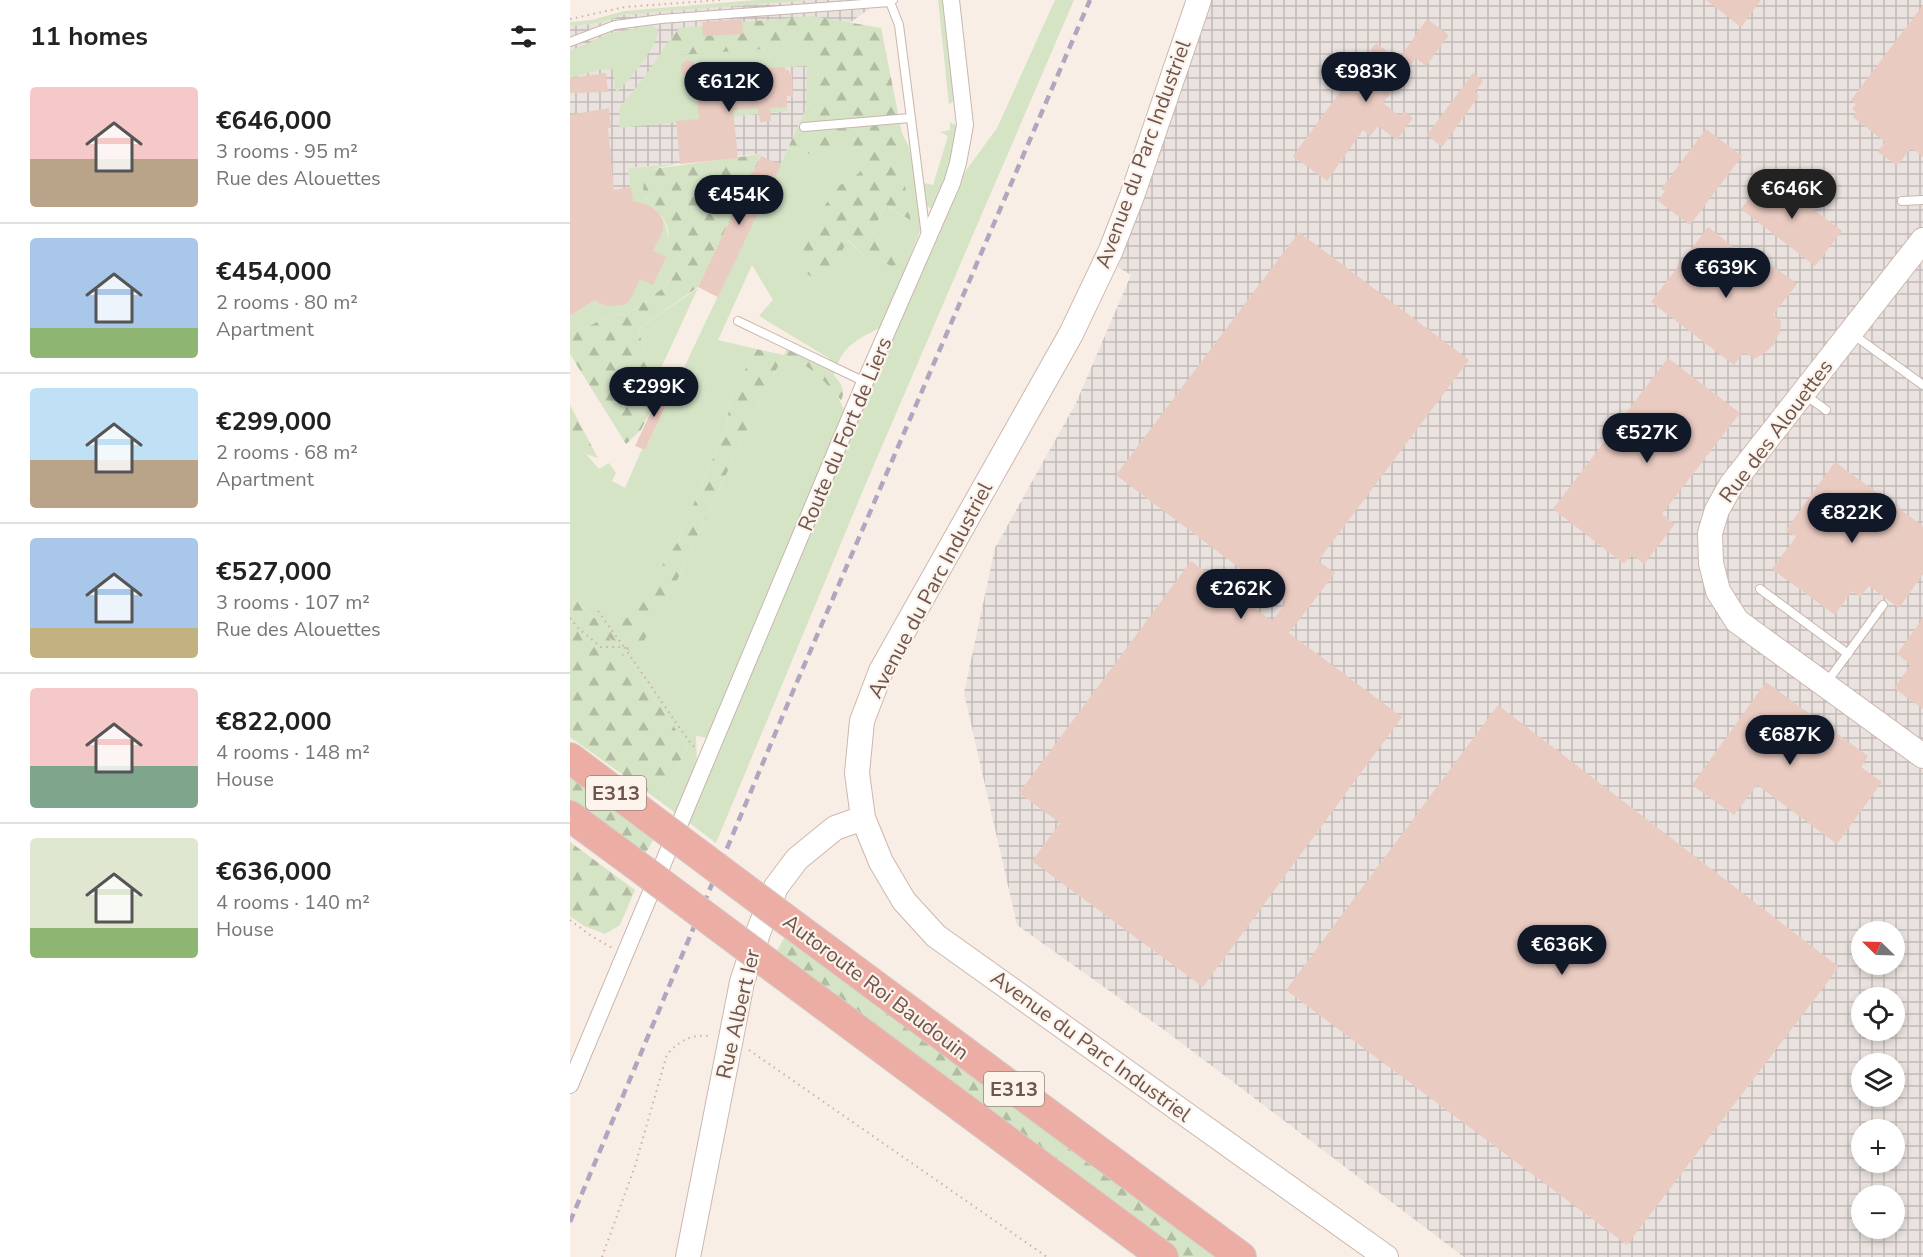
<!DOCTYPE html>
<meta charset="utf-8">
<style>
:root{--surface:#fff;--page:#f2f2f2;--text:#222;--muted:#767676;--line:#e0e0e0;--accent:#111827}
body{margin:0;font-family:"Nunito Sans",sans-serif;background:var(--page);color:var(--text);height:100vh;display:flex;flex-direction:column;font-size:22px;white-space:nowrap}
*{box-sizing:border-box;margin:0}
p{font-size:20px;color:var(--muted)}
.icon{flex:none;width:33px;height:33px;fill:none;stroke:currentColor;stroke-width:2;stroke-linecap:round;stroke-linejoin:round}
.map{position:relative;flex:1;overflow:hidden}
.side{display:flex;flex-direction:column;background:var(--surface);width:570px}
.side>*{flex:none}
.needle{width:39px;rotate:293deg}
.buttons{position:absolute;left:1281px;top:921px;display:grid;gap:12px}
.buttons a{display:grid;place-items:center;width:54px;height:54px;border-radius:50%;background:var(--surface);box-shadow:0 3px 9px #0003;font-size:30px}
.price{position:absolute;translate:-50% -51px;padding:0 14px;border-radius:21px;background:var(--accent);color:#fff;font-size:20px;line-height:39px;filter:drop-shadow(0 2px 3px #0008)}
.price::after{content:'';position:absolute;left:50%;top:36px;width:18px;height:14px;margin-left:-9px;background:inherit;clip-path:polygon(0 0,100% 0,50% 100%)}
.price.selected{background:#222;color:#fff}
ul{padding:0;list-style:none}
li{display:flex;align-items:center;gap:18px;height:150px;padding:0 30px}
li+li{border-top:2px solid var(--line)}
li span{display:grid;place-items:center;flex:none;width:168px;height:120px;border-radius:6px;color:#555}
li>.icon{margin-inline-start:auto}
span .icon{width:72px;height:72px;fill:#fffc;stroke-width:1}
li b{font-size:26px}
h2{display:flex;justify-content:space-between;align-items:center;height:72px;padding:0 30px;font-size:26px}
main{display:flex;flex:1;min-height:0}
.map>svg:first-child{display:block}
.industrial{fill:url(#industrial-grid);fill-rule:evenodd}
.green{fill:#d6e4c6}
.forest{fill:url(#forest-firs)}
.building{fill:#eacbc1}
.lines{fill:none;stroke-linecap:round;stroke-linejoin:round}
.lane-casing{stroke:#c8b6ad;stroke-width:10}
.street-casing{stroke:#c8b6ad;stroke-width:18}
.secondary-casing{stroke:#cdb7ae;stroke-width:26}
.highway-casing{stroke:#d4ccca;stroke-width:32}
.path{stroke:#cfafa4;stroke-width:2;stroke-dasharray:1.5 4.5;stroke-linecap:butt}
.lane{stroke:#fff;stroke-width:8}
.street{stroke:#fff;stroke-width:16}
.secondary{stroke:#fff;stroke-width:24}
.highway{stroke:#ebada4;stroke-width:30}
.rail{stroke:#b0a6c0;stroke-width:4.5;stroke-dasharray:9 6;stroke-linecap:butt}
.highway-bridge-casing{stroke:#d4ccca;stroke-width:32;stroke-linecap:butt}
.highway-bridge{stroke:#ebada4;stroke-width:30}
.labels{text-anchor:middle;dominant-baseline:central;stroke-width:4.5;stroke-linejoin:round;paint-order:stroke}
.shield{fill:#fcf3eb;stroke:#99847d;stroke-width:1.5}
.shield-label{font-size:20px;font-weight:bold;fill:#6e554e}
.street-label{font-size:21px;fill:#6e554e;stroke:#fcf3eb}
</style>
<main>
<section class="side">
<h2>11 homes<svg class="icon" aria-label="filters" viewBox="0 0 24 24"><path d="M4 7h16M4 17h16"/><circle cx="9" cy="7" r="2"/><circle cx="15" cy="17" r="2"/></svg></h2>
<ul>
<li><span style="background:linear-gradient(#f6c9c9 60%,#b9a48a 0)"><svg class="icon" aria-label="home" viewBox="0 0 24 24"><path d="M3 11l9-7 9 7M6 9v11h12V9"/></svg></span><div><b>€646,000</b><p>3 rooms · 95 m²</p><p>Rue des Alouettes</p></div></li>
<li><span style="background:linear-gradient(#a9c7e8 75%,#8fb573 0)"><svg class="icon" aria-label="home" viewBox="0 0 24 24"><path d="M3 11l9-7 9 7M6 9v11h12V9"/></svg></span><div><b>€454,000</b><p>2 rooms · 80 m²</p><p>Apartment</p></div></li>
<li><span style="background:linear-gradient(#bfe0f5 60%,#b9a48a 0)"><svg class="icon" aria-label="home" viewBox="0 0 24 24"><path d="M3 11l9-7 9 7M6 9v11h12V9"/></svg></span><div><b>€299,000</b><p>2 rooms · 68 m²</p><p>Apartment</p></div></li>
<li><span style="background:linear-gradient(#a9c7e8 75%,#c2b280 0)"><svg class="icon" aria-label="home" viewBox="0 0 24 24"><path d="M3 11l9-7 9 7M6 9v11h12V9"/></svg></span><div><b>€527,000</b><p>3 rooms · 107 m²</p><p>Rue des Alouettes</p></div></li>
<li><span style="background:linear-gradient(#f6c9c9 65%,#7fa58c 0)"><svg class="icon" aria-label="home" viewBox="0 0 24 24"><path d="M3 11l9-7 9 7M6 9v11h12V9"/></svg></span><div><b>€822,000</b><p>4 rooms · 148 m²</p><p>House</p></div></li>
<li><span style="background:linear-gradient(#dfe7d0 75%,#8fb573 0)"><svg class="icon" aria-label="home" viewBox="0 0 24 24"><path d="M3 11l9-7 9 7M6 9v11h12V9"/></svg></span><div><b>€636,000</b><p>4 rooms · 140 m²</p><p>House</p></div></li>
</ul>
</section>
<div class="map">
<svg width="1353" height="1257" viewBox="0 0 1353 1257">
<defs>
<pattern id="industrial-grid" width="8" height="8" patternUnits="userSpaceOnUse" patternTransform="scale(1.5)"><rect width="8" height="8" fill="#e9e2df"/><path d="M0 4h8M4 0v8" fill="none" stroke="#c1bab7"/></pattern>
<pattern id="forest-firs" width="22" height="20" patternUnits="userSpaceOnUse" patternTransform="scale(1.5)"><rect width="22" height="20" fill="#d6e4c6"/><path d="M5 1l3.5 6h-7zM16 11l3.5 6h-7z" fill="#b2bca3"/></pattern>
</defs>
<rect width="100%" height="100%" fill="#f9eee5"/>
<path class="industrial" d="M241,0H298L299,9L249,45L248,95L236,109L148,297L128,287L190,154L168,156V158L58,168L60,187L0,209V26L31,23L52,15Z
M621,0H1353V1257H894L597,1032L447,925L394,693L425,548L506,403L561,275L528,255L562,170ZM1292,932H1324V964H1292ZM1292,998H1324V1030H1292ZM1292,1064H1324V1096H1292ZM1292,1130H1324V1162H1292ZM1292,1196H1324V1228H1292Z"/>
<path class="green" d="M186,0H241L52,15L31,23L0,26V22L22,20L54,11Z
M368,0H376L387,97L379,105Z
M485,0H504L294,488L146,843L118,822L387,183L427,128Z
M78,26H83L88,29C89,46 58,82 46,93L43,69L29,70L0,78V51L41,33Z
M96,45L108,55L249,45L248,95L236,108L237,66L198,68L200,108L217,107L218,111L49,128L50,107L76,75Z
M380,122L387,126V142L364,210L357,206L354,183L363,185L378,136L370,132L380,130Z
M332,133L339,147L349,200L350,231L313,326C287,340 271,345 264,376L248,363L260,359L189,316L203,300L182,265L148,340L186,349L161,396L156,428L107,543L57,619L23,618L0,593V443L16,454L29,469L39,463L46,473L42,481L55,488L72,449L75,450L218,148L235,151H267L286,148L293,150L298,158L289,173L270,185L268,259L277,240L292,254L329,259L302,234L315,205L339,220C340,209 337,202 335,191C331,172 332,153 332,133Z
M107,164L83,169L75,197C91,216 99,220 98,246L111,257L96,286L57,314L42,315L0,335V316L22,302L0,255L80,256L90,228L78,205L62,204L58,168Z
M128,288L92,366L93,385L83,380L68,329Z
M214,356C241,364 265,385 275,412L139,738L126,736L127,765L107,814L88,800L118,748L62,664L36,635L66,654L104,587L199,382Z"/>
<path class="forest" d="M242,16L311,28L332,133V161L336,193L341,207L340,220L315,205L302,234L330,259L324,267L292,254L278,240L261,271L248,278L240,276L231,268L226,251L232,236L270,185L289,173L298,158L293,150L286,148L244,157L235,151L218,148L236,109L248,95L249,45L108,55L96,45L109,28Z
M191,154L128,287L68,329L83,380L93,385L71,430L56,444L0,354V335L42,315L57,314L96,286L111,257L98,246C98,239 99,232 97,226C88,203 58,197 83,169Z
M186,349L214,355L217,349C233,356 284,377 271,400C252,379 241,364 214,356L199,382L104,587L66,655L38,637L62,664L118,748L88,800L0,737V593L23,618H57L107,543L156,428L161,396Z
M0,405L28,458L16,454L0,443Z
M0,769L87,833L73,858L0,803Z
M0,842L65,890L50,925L35,934L14,926L0,916Z
M218,931L653,1257H608L204,956Z"/>
<path class="building" d="M1136,0H1191L1171,27Z
M1353,5V157L1341,148L1327,166L1308,152L1315,142L1283,117L1286,112L1282,109L1286,104L1281,100Z
M172,19L173,34L133,36L132,22Z
M857,19L879,35L856,66L846,58L813,103L830,116L834,111L843,118L827,140L808,126L800,136L793,130L757,181L723,156L806,43L828,60Z
M117,60L122,61L125,64V77L115,75L111,72V64Z
M215,67V70H219V73H222L223,98L217,95V107L200,108L201,121L190,122L188,108L163,110L168,158L110,164L106,121L129,119L126,81L198,73V68Z
M36,73L38,92L0,93V78Z
M903,73L913,81L905,92L909,96L872,147L857,135Z
M39,108L41,128H38L44,190L61,187L63,201L78,205L89,213L93,221V231L83,251L96,257L83,285L70,279L60,300L54,305L40,306L31,304L25,300L0,316V115Z
M1136,129L1172,156L1120,225L1088,201L1095,191L1091,189Z
M191,156L211,165L148,297L128,287Z
M1198,174L1272,231L1245,266L1171,209Z
M1138,227L1197,273L1203,266L1227,284L1203,315L1211,321L1210,332L1204,344L1195,353L1184,359L1174,352L1164,365L1081,302Z
M729,232L899,360L748,561L765,573L719,633L832,717L633,987L462,861L490,823L449,793L621,561L702,621L716,603L546,475Z
M1098,358L1170,413L1092,514L1105,524L1074,564L1061,554L1054,564L983,509Z
M93,386L103,390L75,450L65,446Z
M1265,462L1353,526V574L1329,608L1299,586L1290,597L1282,591L1265,615L1202,569L1226,537L1216,530Z
M1353,618V709L1324,688L1341,665L1327,654Z
M1196,682L1298,756L1291,767L1312,782L1267,844L1187,785L1164,815L1122,785Z
M928,705L1269,967L1057,1245L716,990Z"/>
<g class="lines">
<defs>
<path id="lane" d="M323,0L320,2L329,25L356,236
M0,42L45,25L91,19L320,2
M234,127L340,118
M1332,201L1353,200
M168,321L295,382
M1281,333L1353,385
M1234,394L1256,410
M1190,589L1278,654
M1257,682L1313,605"/>
<path id="street" d="M0,1085L295,382L382,183L388,163L395,125L381,0"/>
<path id="secondary" d="M629,0L562,196L541,250L501,334L311,671L292,721L287,773L293,818L311,862L334,901L366,936L816,1257
M1353,240L1161,485L1147,510L1140,533L1141,563L1148,591L1167,621L1353,756
M118,1257L172,982L189,930L206,887L227,859L265,828L293,818"/>
<path id="highway" d="M0,758L92,827
M0,816L73,870
M218,921L671,1257
M199,964L593,1257"/>
</defs>
<use href="#lane" class="lane-casing"/>
<use href="#street" class="street-casing"/>
<use href="#secondary" class="secondary-casing"/>
<use href="#highway" class="highway-casing"/>
<path class="path" d="M0,19L55,7L151,0
M28,611L54,647
M0,618L9,629L31,647H54L107,724L122,745L126,748
M0,920L20,935L42,948
M179,1050L477,1257
M32,1257L65,1166L97,1054C111,1040 121,1034 141,1036"/>
<use href="#lane" class="lane"/>
<use href="#street" class="street"/>
<use href="#secondary" class="secondary"/>
<use href="#highway" class="highway"/>
<path class="rail" d="M0,1222L221,696L520,0"/>
<defs>
<path id="highway-bridge" d="M92,827L218,921
M73,870L199,964"/>
</defs>
<use href="#highway-bridge" class="highway-bridge-casing"/>
<use href="#highway-bridge" class="highway-bridge"/>
</g>
<g class="labels">
<g class="shield">
<rect x="16" y="776" width="60" height="34" rx="4.5"/>
<rect x="414" y="1072" width="60" height="34" rx="4.5"/>
</g>
<g class="shield-label">
<text x="46" y="793">E313</text>
<text x="444" y="1089">E313</text>
</g>
<g class="street-label">
<text transform="translate(573 154) rotate(-70)">Avenue du Parc Industriel</text>
<text transform="translate(1206 431) rotate(-53)">Rue des Alouettes</text>
<text transform="translate(275 434) rotate(-67)">Route du Fort de Liers</text>
<text transform="translate(360 590) rotate(-62)">Avenue du Parc Industriel</text>
<text transform="translate(306 987) rotate(37)">Autoroute Roi Baudouin</text>
<text transform="translate(168 1014) rotate(-77)">Rue Albert Ier</text>
<text transform="translate(521 1046) rotate(36)">Avenue du Parc Industriel</text>
</g>
</g>
</svg>
<div class="buttons">
<a><svg class="needle" viewBox="-14 -14 28 28"><path d="M0-13l5 13h-10z" fill="#e53935"/><path d="M0 13l5-13h-10z" fill="#767676"/></svg></a>
<a><svg class="icon" aria-label="locate" viewBox="0 0 24 24"><circle cx="12" cy="12" r="6"/><path d="M12 2v4M12 18v4M2 12h4M18 12h4"/></svg></a>
<a><svg class="icon" aria-label="layers" viewBox="0 0 24 24"><path d="M12 4l9 5-9 5-9-5zM3 14l9 5 9-5"/></svg></a>
<a>+</a>
<a>−</a>
</div>
<b class="price" style="left:796px;top:103px">€983K</b>
<b class="price" style="left:159px;top:113px">€612K</b>
<b class="price selected" style="left:1222px;top:220px">€646K</b>
<b class="price" style="left:169px;top:226px">€454K</b>
<b class="price" style="left:1156px;top:299px">€639K</b>
<b class="price" style="left:84px;top:418px">€299K</b>
<b class="price" style="left:1077px;top:464px">€527K</b>
<b class="price" style="left:1282px;top:544px">€822K</b>
<b class="price" style="left:671px;top:620px">€262K</b>
<b class="price" style="left:1220px;top:766px">€687K</b>
<b class="price" style="left:992px;top:976px">€636K</b>
</div>
</main>
